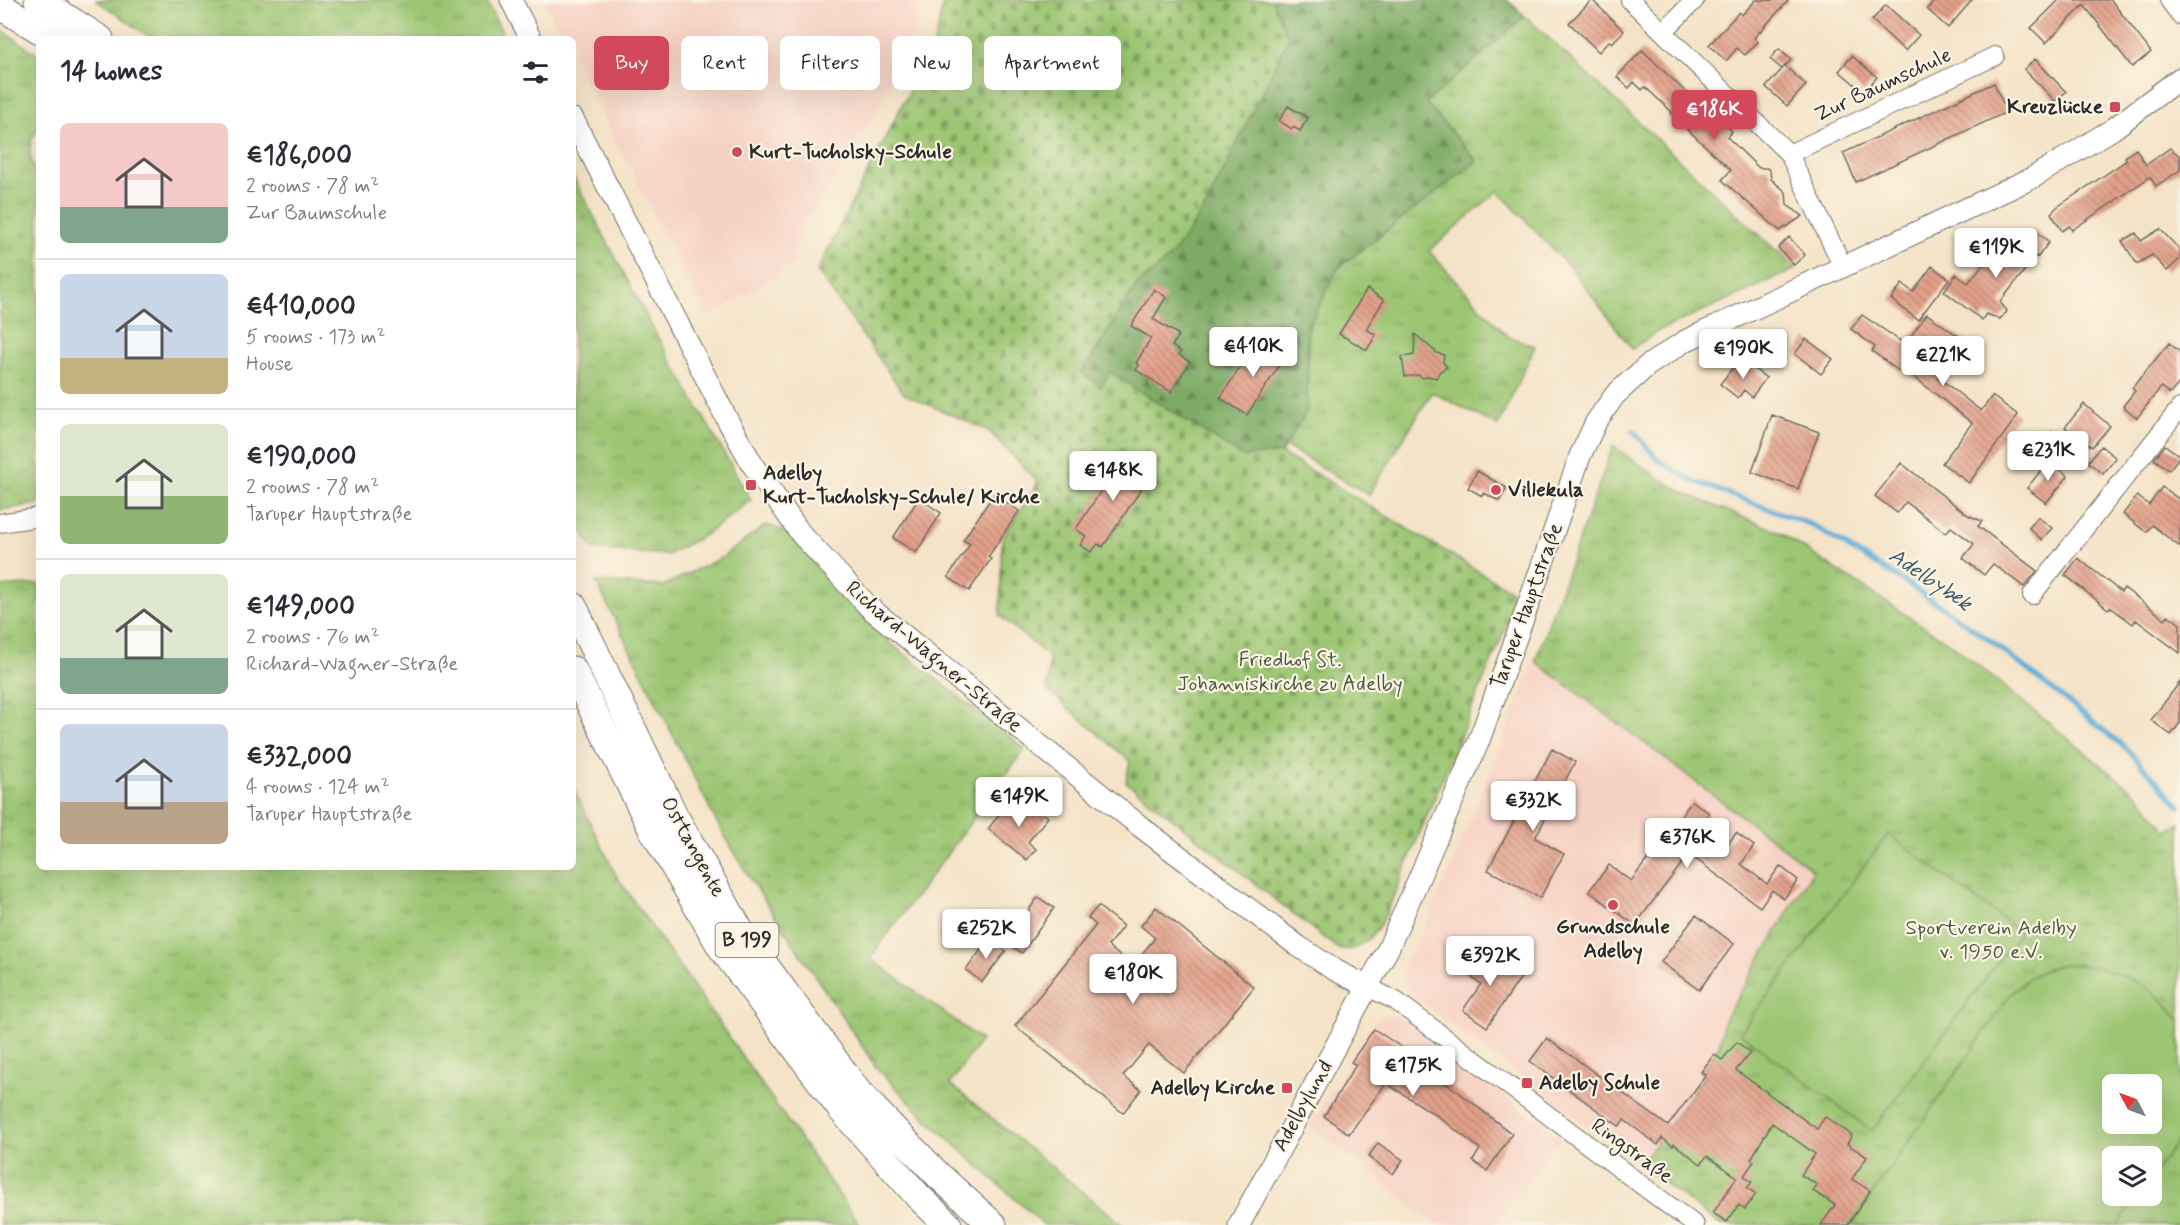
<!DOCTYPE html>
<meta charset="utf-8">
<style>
:root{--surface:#fff;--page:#f7f7f7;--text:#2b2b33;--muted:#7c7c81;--line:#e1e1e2;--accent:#d1495b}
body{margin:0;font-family:Mynerve,sans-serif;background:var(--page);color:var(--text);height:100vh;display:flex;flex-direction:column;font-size:22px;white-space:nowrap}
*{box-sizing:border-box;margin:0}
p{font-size:20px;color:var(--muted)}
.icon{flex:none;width:33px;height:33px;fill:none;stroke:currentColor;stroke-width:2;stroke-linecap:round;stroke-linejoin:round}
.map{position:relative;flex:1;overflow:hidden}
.panel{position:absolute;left:36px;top:36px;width:540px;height:834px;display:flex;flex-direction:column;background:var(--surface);border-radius:9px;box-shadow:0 6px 24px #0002}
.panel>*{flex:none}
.top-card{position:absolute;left:594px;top:36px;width:570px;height:54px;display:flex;gap:12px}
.needle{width:39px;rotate:311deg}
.controls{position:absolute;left:2102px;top:1074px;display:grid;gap:12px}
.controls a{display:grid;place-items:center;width:60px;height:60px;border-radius:9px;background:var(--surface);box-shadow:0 6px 24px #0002;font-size:30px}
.price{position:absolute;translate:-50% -51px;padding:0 14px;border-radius:6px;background:#fff;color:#222;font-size:20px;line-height:39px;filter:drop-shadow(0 2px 3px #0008)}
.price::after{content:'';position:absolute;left:50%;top:36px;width:18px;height:14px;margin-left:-9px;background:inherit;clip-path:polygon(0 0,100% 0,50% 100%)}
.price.on{background:var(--accent);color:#fff}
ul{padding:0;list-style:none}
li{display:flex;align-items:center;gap:18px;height:150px;padding:0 24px}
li+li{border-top:2px solid var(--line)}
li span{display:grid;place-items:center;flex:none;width:168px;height:120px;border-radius:9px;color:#555}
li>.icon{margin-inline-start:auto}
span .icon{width:72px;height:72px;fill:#fffc;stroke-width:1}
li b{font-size:26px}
h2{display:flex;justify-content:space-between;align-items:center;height:72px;padding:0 24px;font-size:26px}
.pill{padding:0 21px;border-radius:9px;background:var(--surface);box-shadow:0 6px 24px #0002;font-size:21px;line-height:54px}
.pill.on{background:var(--accent);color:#fff}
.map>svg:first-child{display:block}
.built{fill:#f6d2c4}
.grass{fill:url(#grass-tufts);stroke:#64784f;stroke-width:1.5;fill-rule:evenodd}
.forest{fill:url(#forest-firs);stroke:#546b48;stroke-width:1.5}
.cemetery{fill:url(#cemetery-stones);stroke:#64784f;stroke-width:1.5}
.pitch{fill:#9cc673;stroke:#64784f;stroke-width:1.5;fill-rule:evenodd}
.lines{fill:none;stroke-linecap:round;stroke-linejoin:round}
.stream{stroke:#5eafd9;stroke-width:5}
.building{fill:url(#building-back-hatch)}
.minor-casing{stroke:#716b62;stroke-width:20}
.tertiary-casing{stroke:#716b62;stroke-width:23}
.primary-casing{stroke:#716b62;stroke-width:29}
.minor{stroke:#fff;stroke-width:18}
.tertiary{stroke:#fff;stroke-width:21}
.primary{stroke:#fff;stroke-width:27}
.poi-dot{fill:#d1495b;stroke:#fcf5e5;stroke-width:2}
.labels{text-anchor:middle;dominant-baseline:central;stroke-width:4.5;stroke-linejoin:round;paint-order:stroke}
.shield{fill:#fcf5e5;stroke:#6a6863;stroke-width:1.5}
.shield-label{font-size:20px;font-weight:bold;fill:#2b2b2b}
.street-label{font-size:21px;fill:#2b2b2b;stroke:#fcf5e5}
.poi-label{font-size:21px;font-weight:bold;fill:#2b2b2b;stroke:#fcf5e5;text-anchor:start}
.park-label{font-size:21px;fill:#4d5a41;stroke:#fcf5e5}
.water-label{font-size:22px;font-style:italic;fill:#3d5968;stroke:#fcf5e5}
</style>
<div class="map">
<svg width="2180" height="1225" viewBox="0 0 2180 1225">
<defs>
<pattern id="grass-tufts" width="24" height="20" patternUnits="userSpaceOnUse" patternTransform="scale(1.5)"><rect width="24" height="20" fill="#9cc673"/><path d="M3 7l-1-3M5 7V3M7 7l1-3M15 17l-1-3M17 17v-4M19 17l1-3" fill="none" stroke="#7fa15f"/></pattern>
<pattern id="forest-firs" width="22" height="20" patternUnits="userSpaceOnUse" patternTransform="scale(1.5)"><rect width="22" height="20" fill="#7dab65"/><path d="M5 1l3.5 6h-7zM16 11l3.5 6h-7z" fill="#678b53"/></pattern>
<pattern id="cemetery-stones" width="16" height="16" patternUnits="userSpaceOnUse" patternTransform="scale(1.5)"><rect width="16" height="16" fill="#9cc673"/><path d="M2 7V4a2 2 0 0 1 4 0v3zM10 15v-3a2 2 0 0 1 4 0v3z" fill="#7fa15f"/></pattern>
<pattern id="building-back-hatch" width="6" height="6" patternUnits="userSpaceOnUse" patternTransform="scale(1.5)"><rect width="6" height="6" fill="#e2a08a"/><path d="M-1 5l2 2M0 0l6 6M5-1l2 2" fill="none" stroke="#b78371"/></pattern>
</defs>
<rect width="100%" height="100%" fill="#fcf5e5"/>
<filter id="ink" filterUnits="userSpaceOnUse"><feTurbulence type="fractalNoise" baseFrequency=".0167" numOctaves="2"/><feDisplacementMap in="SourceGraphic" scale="12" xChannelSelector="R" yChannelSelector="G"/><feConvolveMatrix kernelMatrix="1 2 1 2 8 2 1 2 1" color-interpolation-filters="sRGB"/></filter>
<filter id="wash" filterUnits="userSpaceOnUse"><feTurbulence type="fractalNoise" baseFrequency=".008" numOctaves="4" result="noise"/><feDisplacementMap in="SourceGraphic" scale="24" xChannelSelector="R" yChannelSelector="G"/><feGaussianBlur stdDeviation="1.35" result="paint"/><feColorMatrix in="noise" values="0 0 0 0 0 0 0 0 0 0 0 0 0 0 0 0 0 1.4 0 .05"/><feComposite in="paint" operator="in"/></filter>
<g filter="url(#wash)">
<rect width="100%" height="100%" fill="#f4e3c7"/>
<path class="built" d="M544,0H922L916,24L874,117L829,188L801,228L793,265L707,318L573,57V39H564Z
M1534,661L1813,869L1724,1020L1719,1046L1701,1072L1704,1076L1640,1165L1409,993L1402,977L1404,963L1418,941L1461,843Z
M1386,1016L1402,1018L1561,1139L1494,1225H1437L1310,1125L1374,1022Z"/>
<path class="grass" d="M96,0H486L505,39H153Z
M1525,16L1796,269L1658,331L1632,349L1574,272L1498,191L1429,251L1507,336L1535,346L1498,426L1432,392L1369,495L1285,446L1307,411L1308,328L1338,268L1477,161L1426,103Z
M0,28L39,56V127C25,144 29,161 39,179V504L0,510Z
M573,177L657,336L751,500L708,533L667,555L593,549L573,515Z
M1613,446L1664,481L1686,494L1777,531L1954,646L2139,796L2167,831L2180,823V1225H1720L1640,1165L1704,1076L1701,1072L1719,1046L1724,1020L1813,870L1535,661ZM2112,1084H2151V1124H2112ZM2112,1156H2151V1196H2112Z
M766,525L785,531L883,637L1025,749L870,958L981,1040L950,1084L1123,1225H1044L924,1117L876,1067L749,877L716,821L596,582L663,586L721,558Z
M39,584V867H573V788L617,877L860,1225H0V587Z"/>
<path class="forest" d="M1272,0H1507L1525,16L1426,103L1477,161L1338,268L1308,328L1307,411L1281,453L1243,457L1110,372L1101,387L1082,373L1136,286L1171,256L1206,206L1288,39Z"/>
<path class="cemetery" d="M944,0H1272L1288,39L1206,206L1171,256L1136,286L1082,373L1101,387L1110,372L1243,457L1281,453L1510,590L1516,603L1383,921L1371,937L1354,949H1338L1126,782L1130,761L1047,690L1049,657L1000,616L1002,539L1036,486L1037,481L989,431L904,394L817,271L935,41Z"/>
<path class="pitch" d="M1888,834L2020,932L1872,1131L1740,1033Z
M2064,964C2108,965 2155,983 2180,1021V1138L2151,1178V1156H2112V1196H2138L2117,1225H1851L2010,995C2028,977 2039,970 2064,964ZM2112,1084H2151V1124H2112Z"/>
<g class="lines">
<path class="stream" d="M1633,430L1658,460L1691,480L1812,525L1905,582L1991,641L2126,748L2180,806"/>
</g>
<g id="blocks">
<path class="building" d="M1592,0L1624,31L1612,43L1609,41L1599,52L1569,23Z
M1756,0H1789L1754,38L1758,42L1745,55L1737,48L1726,61L1709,45L1739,12L1742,15Z
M1935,0H1972L1948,28L1927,9Z
M2059,0H2111L2151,52L2132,67L2084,5L2046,43L2031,28Z
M1886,5L1919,35L1905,51L1872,20Z
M1779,49L1791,60L1782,69L1770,59Z
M1642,50L1696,102L1698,100L1732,131L1727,137L1759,168H1767L1770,171L1771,179L1786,192L1787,205L1803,216L1780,231L1722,180L1731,170L1671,114L1672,112L1645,87L1642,90L1634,82L1629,88L1617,77Z
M1852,56L1877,77L1864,92L1839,71Z
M2035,59L2066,92L2055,101L2024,69Z
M1785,66L1806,85L1787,106L1766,87Z
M1994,83L2007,112L1856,182L1843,153Z
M1288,106L1308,118L1300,131L1293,127L1292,129L1279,121Z
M2170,148L2180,156V170L2156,186L2150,177L2072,230L2069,226L2062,231L2051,213L2057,207L2127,160L2125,157L2136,149L2146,165Z
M2032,228L2049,242L2038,257L2036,256L2000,302L2007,311L2000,319L1986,314L1982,320L1944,291L1956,274L1968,283L1992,253L2006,264Z
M2160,229L2180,250V259L2167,271L2152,255L2137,264L2122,241L2136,233L2141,241Z
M1789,237L1805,255L1794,265L1778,248Z
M1932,266L1949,279L1918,320L1891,299L1902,284L1913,292Z
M1154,289L1166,297L1153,319L1179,335L1172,346L1181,352L1179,355L1190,362L1171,392L1136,370L1139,365L1136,363L1151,338L1131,326Z
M1367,289L1384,300L1366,329L1376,335L1367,350L1339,334Z
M1927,314L1965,341L1938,377L1981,411L1992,396L2018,415L1969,483L1942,463L1972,423L1903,368L1900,372L1872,351L1875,347L1851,329L1862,315L1905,344Z
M1415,334L1437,353L1444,355L1443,362L1447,367L1440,371L1436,378L1429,376L1423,378L1418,375L1405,377L1402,357L1414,355Z
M1806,339L1833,359L1821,374L1795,354Z
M1258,340L1285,357L1247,415L1220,398Z
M2169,343L2180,352V382L2170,394L2161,387L2137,418L2123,406L2135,391L2132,388Z
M1740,358L1766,378L1752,397L1744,390L1738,398L1720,384Z
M2084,404L2110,426L2092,447L2065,427Z
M1772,415L1819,432L1798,489L1752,472Z
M2052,431L2066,442L2052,462L2037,451Z
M2165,445L2180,456L2169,470L2154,459Z
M2101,446L2116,458L2103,474L2088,462Z
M1126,453L1153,471L1103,547L1098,544L1091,552L1080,545L1086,536L1076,529Z
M2049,460L2068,476L2046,503L2027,488Z
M1901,463L1968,515L1982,521L1978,526L2037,571L2024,587L1993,564L1984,575L1963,558L1974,544L1951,527L1946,533L1906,502L1897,513L1875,496Z
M1477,471L1507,488L1499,501L1484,493L1482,496L1468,488Z
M2162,487L2180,500V547L2152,525L2146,532L2123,514L2137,496L2149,505Z
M994,494L1019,511L988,557L991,559L969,591L948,577L970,544L963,540Z
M919,498L941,513L916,553L893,538Z
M2038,517L2052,528L2042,540L2029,528Z
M2078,558L2121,592L2124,588L2165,619L2168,615L2180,624V653L2136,620L2133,624L2110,607L2108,609L2065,575Z
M2180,682V723L2171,735L2151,720Z
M1552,749L1575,762L1535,838L1564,854L1540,898L1488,870Z
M1025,799L1048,817L1028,842L1036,849L1027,860L988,829L1004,808L1012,815Z
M1692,801L1709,813L1696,831L1723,851L1736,833L1754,846L1741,864L1767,884L1780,866L1798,880L1784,899L1772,890L1760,907L1689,854L1635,925L1589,891L1609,865L1631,881Z
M1038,897L1054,908L1022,953L1006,942Z
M1098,906L1123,926L1108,946L1132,966L1155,938L1141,926L1156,907L1254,987L1184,1073L1149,1045L1123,1076L1141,1090L1123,1113L1015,1026L1096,925L1088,918Z
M1696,915L1734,944L1699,990L1661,962Z
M989,939L1006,951L982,982L966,970Z
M1484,950L1522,976L1487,1027L1463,1010L1481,984L1467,974Z
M1374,1029L1407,1051L1405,1057L1456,1090L1512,1134L1487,1171L1473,1161L1480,1149L1439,1117L1386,1083L1349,1134L1324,1116L1356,1065L1351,1062Z
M1547,1038L1668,1126L1706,1075L1701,1072L1714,1054L1722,1060L1737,1042L1750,1053L1736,1070L1817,1129L1825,1117L1852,1135L1847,1144L1867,1157L1852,1179L1870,1191L1848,1225H1821L1835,1205L1813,1191L1817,1185L1801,1175L1815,1154L1772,1123L1751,1159L1754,1161L1744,1176L1752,1182L1747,1188L1756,1194L1745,1209L1739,1205L1727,1222L1713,1213L1737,1177L1707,1156L1701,1164L1674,1144L1673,1146L1662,1138L1658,1145L1624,1120L1619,1126L1530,1061Z
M1378,1143L1403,1160L1393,1174L1368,1157Z"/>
</g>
</g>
<g filter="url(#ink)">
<use href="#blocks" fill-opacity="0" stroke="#716b62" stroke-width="1.5"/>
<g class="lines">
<defs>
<path id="minor" d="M1630,0L1789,154L1843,267
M2169,0L2180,15
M1664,31L1695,0
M1789,154L1995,56
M0,523L39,517
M2032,595L2180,408
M1368,987L1396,1001L1695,1225"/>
<path id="tertiary" d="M511,0L531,39
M573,119L728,421L754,467L801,534L870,608L1141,827L1298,946L1333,969L1368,987
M1239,1225L1388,949L1478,743L1532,594L1580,456L1596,422L1615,395L1647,366L1685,341L2032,178L2113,129L2180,78"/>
<path id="primary" d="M38,0L100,39
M0,6L55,39
M573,606L675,817L742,934L858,1092L938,1175L993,1225
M573,670L651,827L721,947L840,1108L918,1196L948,1225"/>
</defs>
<use href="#minor" class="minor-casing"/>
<use href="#tertiary" class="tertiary-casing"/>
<use href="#primary" class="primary-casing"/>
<use href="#minor" class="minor"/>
<use href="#tertiary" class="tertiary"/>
<use href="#primary" class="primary"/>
</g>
</g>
<g class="poi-dot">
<rect x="2109" y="101" width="12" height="12" rx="3"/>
<circle cx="737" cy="152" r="6"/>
<rect x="745" y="479" width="12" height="12" rx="3"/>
<circle cx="1496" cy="490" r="6"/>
<circle cx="1613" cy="905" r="6"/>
<rect x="1521" y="1077" width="12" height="12" rx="3"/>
<rect x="1281" y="1082" width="12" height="12" rx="3"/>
</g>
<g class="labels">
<rect class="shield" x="715.5" y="923" width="63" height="34" rx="4.5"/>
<g class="shield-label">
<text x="747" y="940">B 199</text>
</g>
<g class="street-label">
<text transform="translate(1883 85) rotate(-25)">Zur Baumschule</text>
<text transform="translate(1527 606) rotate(-70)">Taruper Hauptstraße</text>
<text transform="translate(934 657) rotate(40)">Richard-Wagner-Straße</text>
<text transform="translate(693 847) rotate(61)">Osttangente</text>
<text transform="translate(1303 1106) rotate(-61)">Adelbylund</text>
<text transform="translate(1632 1151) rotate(36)">Ringstraße</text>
</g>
<g class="poi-label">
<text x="2103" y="107" text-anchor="end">Kreuzlücke</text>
<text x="749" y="152">Kurt-Tucholsky-Schule</text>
<text x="763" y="473">Adelby<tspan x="763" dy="24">Kurt-Tucholsky-Schule/ Kirche</tspan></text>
<text x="1508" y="490">Villekula</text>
<text x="1613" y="927" text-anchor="middle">Grundschule<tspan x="1613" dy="24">Adelby</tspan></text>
<text x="1539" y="1083">Adelby Schule</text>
<text x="1275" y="1088" text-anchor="end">Adelby Kirche</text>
</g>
<g class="park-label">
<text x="1290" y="660">Friedhof St.<tspan x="1290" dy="24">Johanniskirche zu Adelby</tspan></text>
<text x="1991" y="928">Sportverein Adelby<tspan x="1991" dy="24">v. 1950 e.V.</tspan></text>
</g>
<g class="water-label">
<text transform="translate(1930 580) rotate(34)">Adelbybek</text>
</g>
</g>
</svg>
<div class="controls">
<a><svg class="needle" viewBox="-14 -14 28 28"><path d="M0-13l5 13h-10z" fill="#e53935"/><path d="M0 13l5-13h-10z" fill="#7c7c81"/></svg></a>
<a><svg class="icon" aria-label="layers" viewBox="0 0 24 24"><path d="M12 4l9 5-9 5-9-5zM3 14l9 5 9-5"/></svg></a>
</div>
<b class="price on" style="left:1714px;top:141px">€186K</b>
<b class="price" style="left:1996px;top:279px">€119K</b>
<b class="price" style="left:1253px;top:378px">€410K</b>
<b class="price" style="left:1743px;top:380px">€190K</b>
<b class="price" style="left:1943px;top:387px">€221K</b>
<b class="price" style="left:2048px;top:482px">€231K</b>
<b class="price" style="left:1113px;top:502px">€148K</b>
<b class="price" style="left:1019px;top:828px">€149K</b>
<b class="price" style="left:1533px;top:832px">€332K</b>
<b class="price" style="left:1687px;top:869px">€376K</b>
<b class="price" style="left:986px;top:960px">€252K</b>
<b class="price" style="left:1490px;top:987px">€392K</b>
<b class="price" style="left:1133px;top:1005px">€180K</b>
<b class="price" style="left:1413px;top:1097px">€175K</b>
<div class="top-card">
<a class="pill on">Buy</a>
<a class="pill">Rent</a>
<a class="pill">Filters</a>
<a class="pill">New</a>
<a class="pill">Apartment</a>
</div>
<section class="panel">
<h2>14 homes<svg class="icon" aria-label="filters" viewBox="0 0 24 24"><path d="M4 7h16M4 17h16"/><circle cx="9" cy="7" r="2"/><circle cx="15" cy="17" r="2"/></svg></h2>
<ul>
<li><span style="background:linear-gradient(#f6c9c9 70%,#7fa58c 0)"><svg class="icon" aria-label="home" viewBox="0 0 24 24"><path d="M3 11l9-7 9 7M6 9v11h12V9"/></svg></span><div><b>€186,000</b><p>2 rooms · 78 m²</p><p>Zur Baumschule</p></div></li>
<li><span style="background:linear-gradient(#c9d6e8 70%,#c2b280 0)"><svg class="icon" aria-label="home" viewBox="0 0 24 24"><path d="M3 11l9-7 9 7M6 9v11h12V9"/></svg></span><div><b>€410,000</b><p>5 rooms · 173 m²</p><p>House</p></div></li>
<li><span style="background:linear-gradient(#dfe7d0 60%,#8fb573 0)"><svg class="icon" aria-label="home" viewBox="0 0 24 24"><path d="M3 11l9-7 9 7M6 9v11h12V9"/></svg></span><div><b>€190,000</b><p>2 rooms · 78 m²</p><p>Taruper Hauptstraße</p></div></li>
<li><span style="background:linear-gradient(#dfe7d0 70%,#7fa58c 0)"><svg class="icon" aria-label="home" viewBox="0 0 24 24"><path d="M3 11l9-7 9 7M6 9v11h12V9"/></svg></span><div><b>€149,000</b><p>2 rooms · 76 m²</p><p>Richard-Wagner-Straße</p></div></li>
<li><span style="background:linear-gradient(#c9d6e8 65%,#b9a48a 0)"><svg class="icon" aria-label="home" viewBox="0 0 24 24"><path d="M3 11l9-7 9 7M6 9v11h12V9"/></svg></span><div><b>€332,000</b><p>4 rooms · 124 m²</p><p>Taruper Hauptstraße</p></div></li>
</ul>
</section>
</div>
